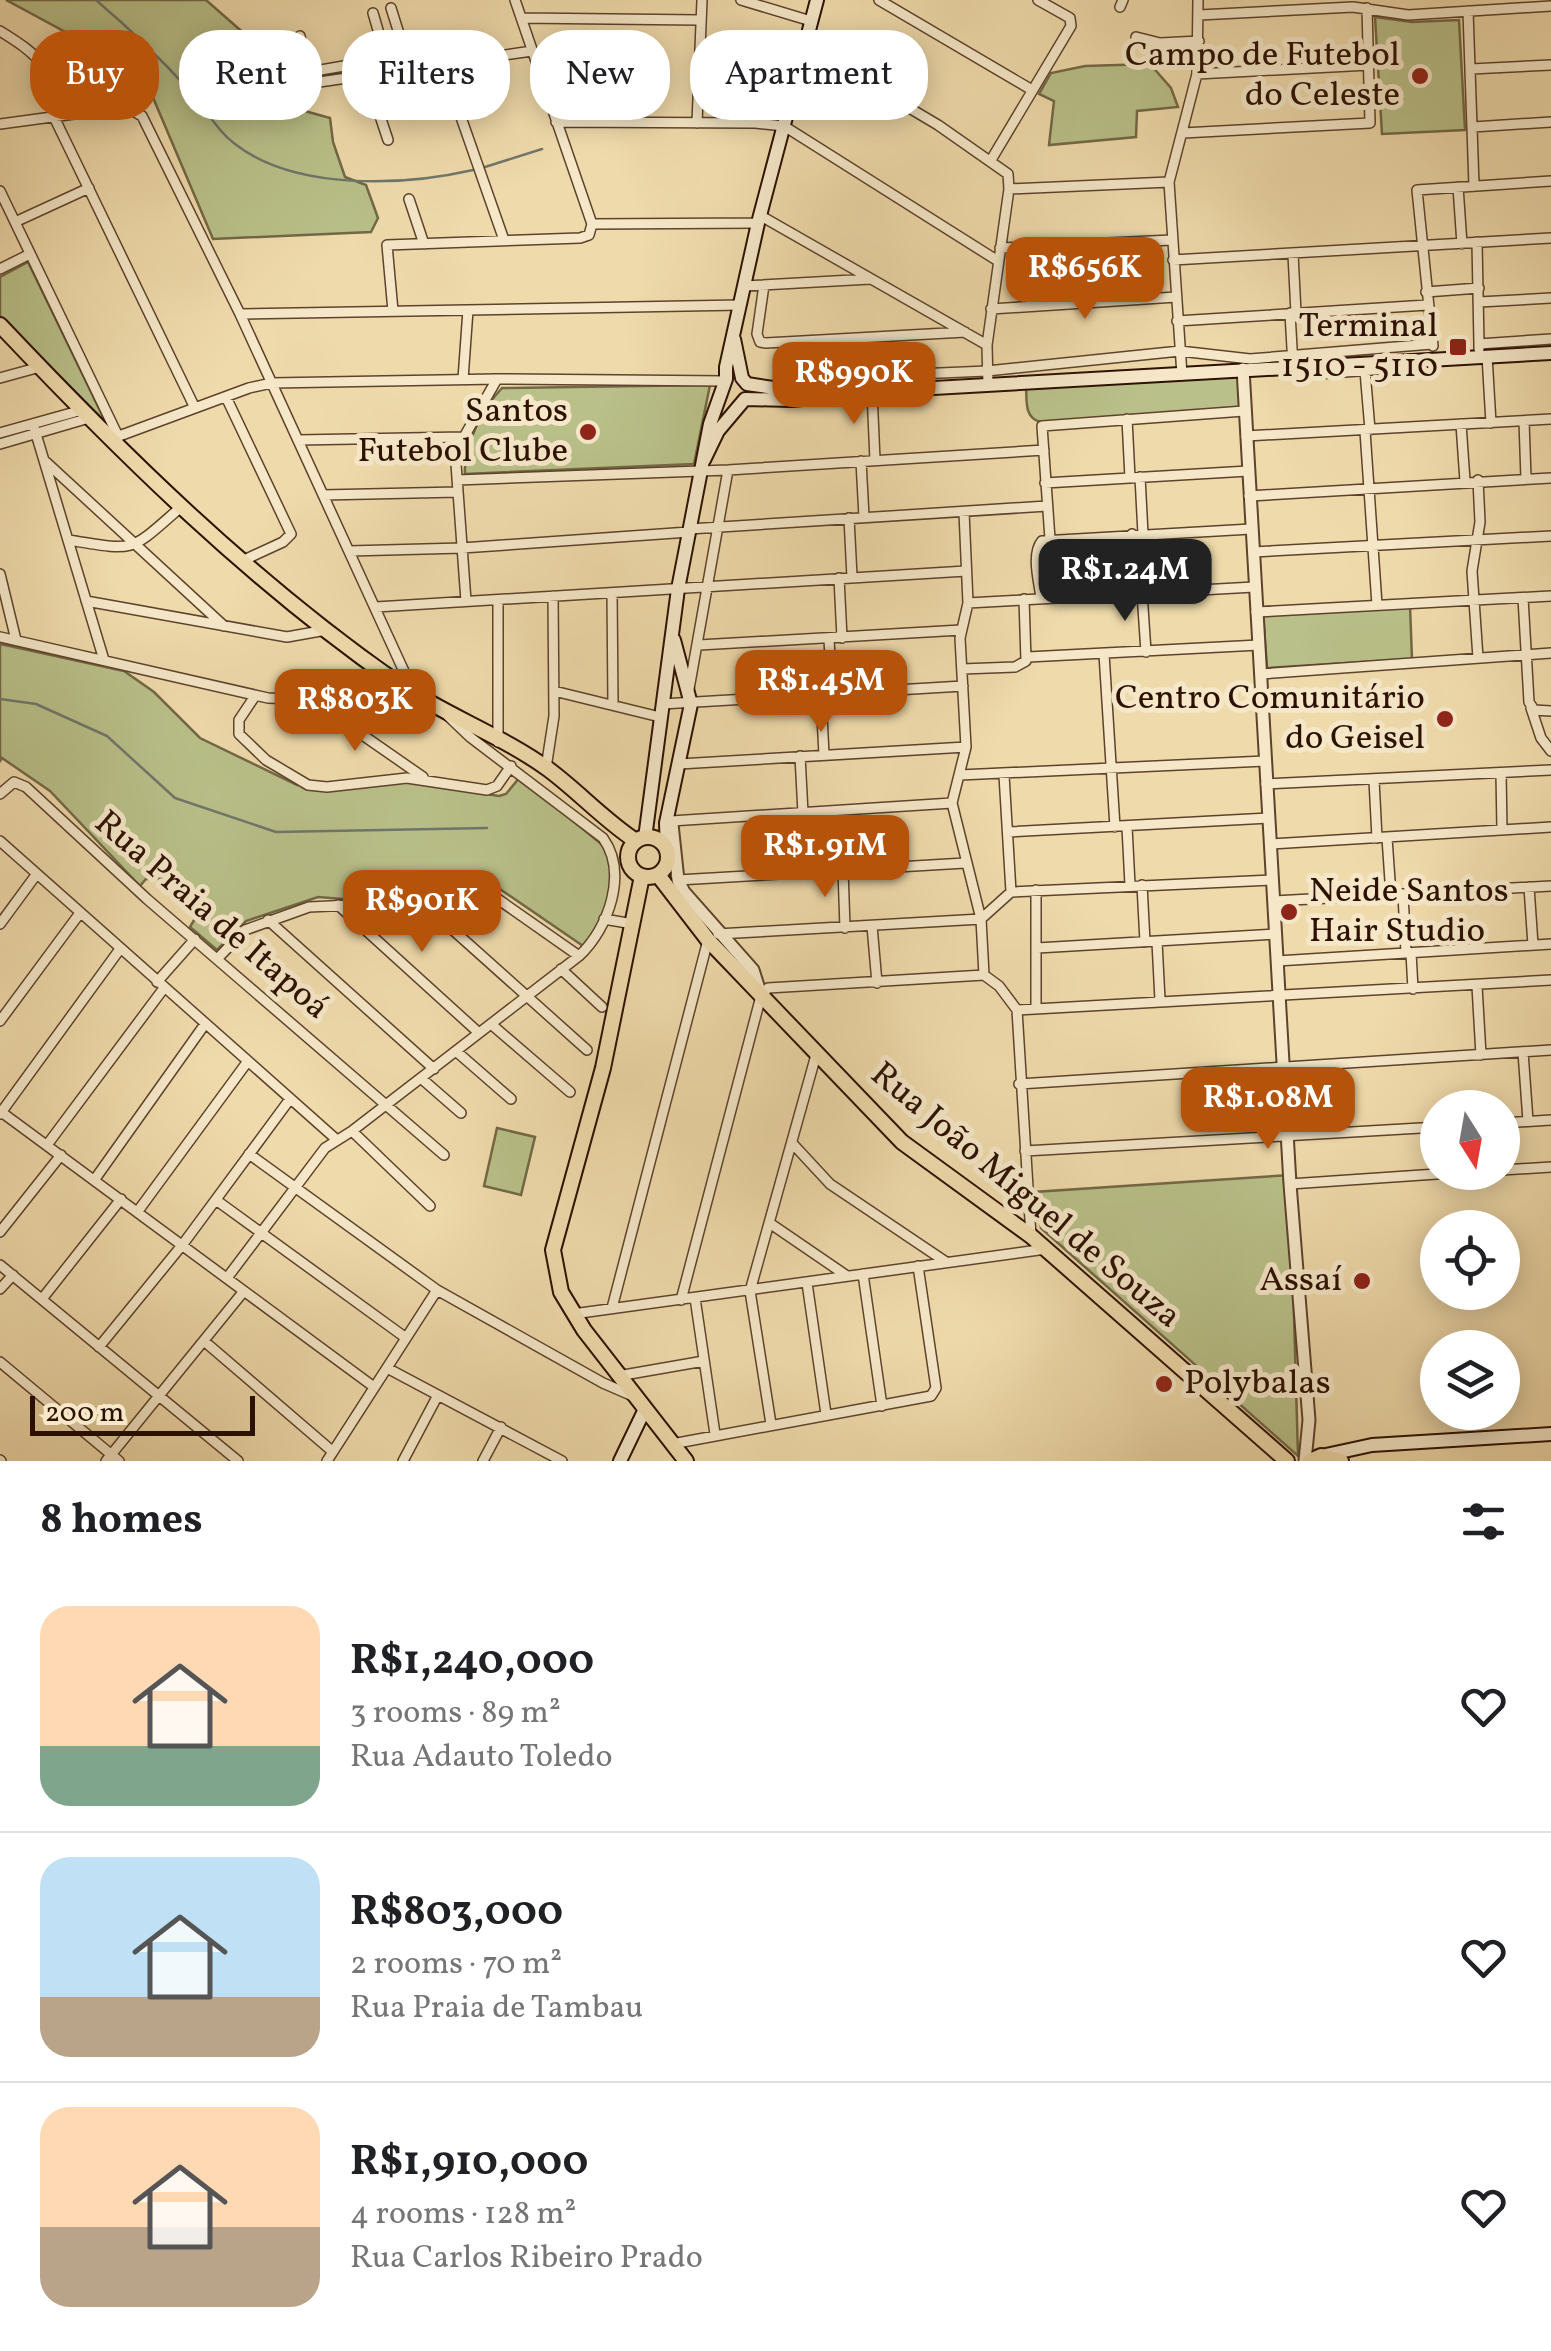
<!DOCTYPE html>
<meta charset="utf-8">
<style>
:root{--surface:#fff;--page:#f2f2f2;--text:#202124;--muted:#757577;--line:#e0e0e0;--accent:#b45309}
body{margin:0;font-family:Vollkorn,serif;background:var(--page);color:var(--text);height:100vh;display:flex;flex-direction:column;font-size:38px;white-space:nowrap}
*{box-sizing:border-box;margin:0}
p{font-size:32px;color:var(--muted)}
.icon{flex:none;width:55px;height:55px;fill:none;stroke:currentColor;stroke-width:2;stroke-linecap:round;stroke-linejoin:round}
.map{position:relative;height:1461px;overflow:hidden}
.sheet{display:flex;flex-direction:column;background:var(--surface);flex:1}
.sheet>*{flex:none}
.hud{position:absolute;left:30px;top:30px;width:1000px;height:90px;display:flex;gap:20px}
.needle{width:65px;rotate:169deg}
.buttons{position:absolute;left:1420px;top:1090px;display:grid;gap:20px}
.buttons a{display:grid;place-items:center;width:100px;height:100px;border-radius:50%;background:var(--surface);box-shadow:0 5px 25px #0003;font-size:50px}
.scale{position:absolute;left:30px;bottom:25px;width:225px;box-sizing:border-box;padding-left:10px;border:5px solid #2c1101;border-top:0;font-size:28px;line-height:35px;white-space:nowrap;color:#2c1101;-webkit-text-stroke:8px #f5e7c8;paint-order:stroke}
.price{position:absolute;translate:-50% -85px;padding:0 22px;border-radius:20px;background:var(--accent);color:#fff;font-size:32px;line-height:65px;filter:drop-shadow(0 2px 5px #0008)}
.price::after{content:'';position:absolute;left:50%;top:60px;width:30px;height:22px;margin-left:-15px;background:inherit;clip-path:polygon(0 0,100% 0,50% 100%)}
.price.on{background:#222;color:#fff}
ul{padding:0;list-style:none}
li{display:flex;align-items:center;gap:30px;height:250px;padding:0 40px}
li+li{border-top:2px solid var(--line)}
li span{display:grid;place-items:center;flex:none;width:280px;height:200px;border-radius:30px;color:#555}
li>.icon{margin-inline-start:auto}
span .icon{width:120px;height:120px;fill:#fffc;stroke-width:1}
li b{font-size:42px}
h2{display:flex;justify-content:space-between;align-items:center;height:120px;padding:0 40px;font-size:42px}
.chip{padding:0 35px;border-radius:40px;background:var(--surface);box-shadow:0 5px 25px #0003;font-size:35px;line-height:90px}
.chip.on{background:var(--accent);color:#fff}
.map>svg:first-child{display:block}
.green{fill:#b9c089;stroke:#726845;stroke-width:2.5}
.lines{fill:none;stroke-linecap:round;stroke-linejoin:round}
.stream{stroke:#6f766b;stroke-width:2.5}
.minor-casing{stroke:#5d432c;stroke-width:12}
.tertiary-casing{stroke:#5d432c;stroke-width:15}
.secondary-casing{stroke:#2c1101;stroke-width:16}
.primary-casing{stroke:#2c1101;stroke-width:18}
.minor{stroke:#f5e7c8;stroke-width:9}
.tertiary{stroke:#f5e7c8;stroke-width:11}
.secondary{stroke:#f5e7c8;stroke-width:12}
.primary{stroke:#efdaab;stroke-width:14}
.poi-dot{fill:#8f2418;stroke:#f5e7c8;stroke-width:4}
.labels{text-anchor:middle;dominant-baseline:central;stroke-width:10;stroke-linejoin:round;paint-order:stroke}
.poi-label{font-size:35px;fill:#2c1101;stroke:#f5e7c8;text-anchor:end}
.street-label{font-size:35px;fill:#2c1101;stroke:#f5e7c8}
</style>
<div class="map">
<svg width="1551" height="1461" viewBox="0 0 1551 1461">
<rect width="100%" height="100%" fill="#efdaab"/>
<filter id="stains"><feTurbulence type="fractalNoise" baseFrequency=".002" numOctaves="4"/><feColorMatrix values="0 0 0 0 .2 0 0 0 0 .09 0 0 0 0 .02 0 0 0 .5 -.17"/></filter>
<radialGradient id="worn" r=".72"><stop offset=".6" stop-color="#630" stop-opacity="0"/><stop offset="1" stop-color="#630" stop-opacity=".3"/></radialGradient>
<path class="green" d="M6,0H206L247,36L285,80L294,108L330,118L333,142L345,177L366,185L378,218L371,232L213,239L143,74Z
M1375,17L1412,22L1459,20L1465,130L1382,134Z
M1150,64L1171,88L1178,107L1137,111L1136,137L1049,145L1054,101L1039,94L1051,73L1085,66Z
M28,262L106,423L0,316V277Z
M1239,375L1242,408L1040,422C1024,417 1027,401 1026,387Z
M710,385L694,464L465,474C463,446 483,408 502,388Z
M1410,606L1412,659L1267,668L1263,614Z
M0,644L124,671L154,692L200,738L297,785L406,782L499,796L506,794L520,777L617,857C621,892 605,920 586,948L497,887L406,904L318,897L246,921L217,950L190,927L201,908L178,879H146L140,886L50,791L2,758L0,761Z
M497,1128L535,1137L521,1195L484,1186Z
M1290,1175L1298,1456L1041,1228L1034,1192Z"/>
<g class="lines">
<path class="stream" d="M96,0C130,29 161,59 190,91C206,108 216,130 235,144C295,191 403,186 473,170
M485,167L542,149
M0,699L36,704L107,736L175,798L276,832L487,828"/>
<defs>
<path id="minor" d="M515,0L592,224
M741,0L811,21
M879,0L1032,90
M1120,7L1123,0
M391,8L406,56
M1468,11L1474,186
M373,13L387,61
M1199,15L1353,7L1408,15L1551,6
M521,18L699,20
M0,31C39,55 56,69 54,117L195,408
M300,36L309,75
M1136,37L1160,43L1199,41
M282,41L295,86
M805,46L938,125L1008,174L1009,189L987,345L988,386
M442,63L504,240
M1471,69L1551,65
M309,72L373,61
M366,74L388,140
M1197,74L1369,65
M285,87L532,51
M556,122L755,123L784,126L998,261
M697,123L702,0
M0,124L126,107L142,116L240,314L413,691
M1473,127L1551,122
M1183,133L1370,123L1367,8
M991,160L1071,26L1070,18L1038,0
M1458,187L1462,244
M1009,189L1169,182
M0,191L118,436
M409,199L424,244
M761,216L987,345
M15,222L89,188
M592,224L758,223
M1477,242L1479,344
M1000,248L1172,240
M1293,254L1296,313
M1173,260L1551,238
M0,269L30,254
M764,285L757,334L760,342L766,343L965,332
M744,286L870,279
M1426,292L1479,288
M1479,302L1551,298
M991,309L1176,297
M393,311L387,245L580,238L589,235L592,224
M1290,313L1293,366L1303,375L1414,367
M240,314L740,305
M1177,321L1427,305
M845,340L846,394
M1433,346L1417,190L1551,181
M1479,349V344L1551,339
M1487,356L1491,423
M1365,371L1370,430
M1182,375L1169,182L1197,74L1198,0
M846,377L987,371L1180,351L1250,359L1432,344
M0,378L40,367
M463,379L468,310
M872,392L875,460
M226,397L291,534L283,542L244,560
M1127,419L1130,478
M1524,421L1526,478
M33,424L104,660
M1461,424L1465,481
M1365,431L1377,605
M0,433L82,410
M1246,436L1551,419
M111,439L249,388L272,383L497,379L724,381
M298,440L464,437
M0,444L89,418
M861,461L864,517
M46,462L224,626
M1140,477L1143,534
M457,480L728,470L1044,450
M1045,483L1248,471
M323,495L458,492
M1249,496L1551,478
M964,512L968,603L960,638L966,747L952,803L981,919L984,975
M849,518L852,577
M689,529L1047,506
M1132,534L1136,593
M1050,539L1042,426L1244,411
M68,540C138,551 128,553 181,507
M349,551L462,548L689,532
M1253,552L1551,536
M0,574L16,640
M839,578L842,638
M612,593L613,704
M1142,593L1146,652
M1041,598C1039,581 1031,554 1042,541L1251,529
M1523,598L1529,702L1534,710L1551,711
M86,601L287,637L326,630
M466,601L456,464L464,437L497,379
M968,603L1254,587
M376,607L966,571
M1256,612L1551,596
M0,637L268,698L298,699L396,682
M829,639L832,695
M699,645L961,630
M1104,654L1115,827
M1028,657L1259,645
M1478,658L1472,571L1480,522L1478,480
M962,669L1015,667L1026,661L1024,599
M1261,674L1551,653
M689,689L728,470
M554,691L660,717
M255,696L239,720V734L266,760L308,785L327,787L407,778L487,790L497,786L511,766
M821,696L824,755
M301,700L341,720L423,777
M662,704L963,686
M1531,708L1541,738L1551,751
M341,720L361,690
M498,742V600
M800,756L803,813
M679,764L966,747
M546,768L554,716L553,596
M1501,773L1502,830
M960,775L1265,761
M1004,775L1011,892
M1374,780L1377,838
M1266,784L1551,770
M0,794L14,782L26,787L147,899L444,1155
M816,813L818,871
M671,821L952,803
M1127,827L1130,885
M1008,832L1269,818
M1387,838L1391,895
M0,841L337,1140
M1271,844L1551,827
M843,870L845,928
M678,880L965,863
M1142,885L1145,942
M1529,887L1533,945
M1036,890V1009
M1403,894L1406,953
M1274,901L1551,886
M338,905L479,1033
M425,905L587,1050
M604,919L633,924
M268,920L434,1069
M0,924L36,875
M872,926L877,983
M718,934L981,919L1011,892L1273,880
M1157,942L1160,1000
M1037,948L1275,934
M1411,953L1413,989
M218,958L245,930L309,907L351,905L397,910L456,897L492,895L579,956
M1277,961L1551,944
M561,969L602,1007
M984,975L999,986L1017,1010
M157,982L195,939
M1477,986L1481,1055
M1017,1010L1551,980
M1017,1010L1031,1236
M0,1021L80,913
M491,1024L570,1092
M457,1052L511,1099
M1523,1052L1528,1121
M422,1079L461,1113
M1019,1084L1551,1050
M0,1111L374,1387
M0,1114L120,949
M1502,1123L1551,1120
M352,1131L430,1206
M792,1143L830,1184L946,1262
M47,1145L164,988
M1025,1151L1438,1127
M249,1154L437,1290L603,1383L633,1396
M1502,1170L1551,1167
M95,1179L205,1024
M1290,1184L1466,1172
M216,1200L406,1338
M138,1211L248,1061
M771,1224L847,1276
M0,1232L61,1155
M0,1265L238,1461
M863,1274L882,1406
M227,1278L325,1148L352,1131L579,956C609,928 628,873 603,838L470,737L448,716
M807,1283L826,1414
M0,1289L13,1275
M695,1298L715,1434
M42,1299L121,1199
M681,1300L761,996L768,988L984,975
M612,1308L708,940
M573,1314L1046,1249
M204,1341L332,1451
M99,1347L183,1244L290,1099
M0,1362L119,1461
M387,1368L562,1461
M618,1376L704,1361
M771,1424L750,1291L816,1055
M672,1444L931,1396L936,1388L918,1266
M0,1460L1,1461
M106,1461L244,1291
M327,1461L437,1290
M403,1461L438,1395
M483,1461L501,1427"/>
<path id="tertiary" d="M1243,369L1290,1184L1309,1420L1305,1461
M672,824L678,880L684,892L753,970L760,992"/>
<path id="secondary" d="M734,339L742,378L747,384L814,394
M704,460L718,431L745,399L791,400L916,389L1551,353
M645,838L678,589L710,424L726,379V367L758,223L817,0
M667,851L666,823L691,704L674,640
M1321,1456L1372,1445L1551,1434
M620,1461L645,1409"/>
<path id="primary" d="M0,325C122,454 250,580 396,682C444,715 501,735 548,769C579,792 604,820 636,841
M628 857a20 20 0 1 1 40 0a20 20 0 1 1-40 0Z
M658,875L708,940L902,1142L1031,1236L1287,1461
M642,876L603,1068L553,1250L561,1292L584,1330L686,1461
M1310,1461L1321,1456L1341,1461"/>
</defs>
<use href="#minor" class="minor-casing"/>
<use href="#tertiary" class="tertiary-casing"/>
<use href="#secondary" class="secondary-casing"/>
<use href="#primary" class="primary-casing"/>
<use href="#minor" class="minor"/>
<use href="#tertiary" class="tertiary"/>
<use href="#secondary" class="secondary"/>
<use href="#primary" class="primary"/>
</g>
<g class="poi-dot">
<circle cx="1420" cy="76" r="10"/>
<rect x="1448" y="337" width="20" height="20" rx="5"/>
<circle cx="588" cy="432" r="10"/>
<circle cx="1445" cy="719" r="10"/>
<circle cx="1289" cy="912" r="10"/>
<circle cx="1362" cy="1281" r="10"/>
<circle cx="1164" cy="1384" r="10"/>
</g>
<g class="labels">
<g class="poi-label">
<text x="1400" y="56">Campo de Futebol<tspan x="1400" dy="40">do Celeste</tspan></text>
<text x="1438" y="327">Terminal<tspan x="1438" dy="40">1510 - 5110</tspan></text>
<text x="568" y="412">Santos<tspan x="568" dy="40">Futebol Clube</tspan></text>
<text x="1425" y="699">Centro Comunitário<tspan x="1425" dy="40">do Geisel</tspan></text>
<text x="1309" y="892" text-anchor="start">Neide Santos<tspan x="1309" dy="40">Hair Studio</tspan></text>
<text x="1342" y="1281">Assaí</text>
<text x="1184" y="1384" text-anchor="start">Polybalas</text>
</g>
<g class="street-label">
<text transform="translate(211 916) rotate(41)">Rua Praia de Itapoá</text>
<text transform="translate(1025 1196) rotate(40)">Rua João Miguel de Souza</text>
</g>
</g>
<rect width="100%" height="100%" filter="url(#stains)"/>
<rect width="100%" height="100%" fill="url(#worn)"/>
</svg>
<div class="buttons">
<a><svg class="needle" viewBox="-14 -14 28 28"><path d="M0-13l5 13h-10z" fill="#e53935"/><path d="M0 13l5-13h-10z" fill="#757577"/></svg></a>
<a><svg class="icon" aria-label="locate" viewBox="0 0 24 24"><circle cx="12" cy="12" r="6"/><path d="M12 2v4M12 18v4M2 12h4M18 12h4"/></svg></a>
<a><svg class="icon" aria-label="layers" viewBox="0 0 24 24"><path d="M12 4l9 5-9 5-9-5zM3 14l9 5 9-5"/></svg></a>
</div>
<div class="scale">200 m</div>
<b class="price" style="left:1085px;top:322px">R$656K</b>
<b class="price" style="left:854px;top:427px">R$990K</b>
<b class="price on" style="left:1125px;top:624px">R$1.24M</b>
<b class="price" style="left:821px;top:735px">R$1.45M</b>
<b class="price" style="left:355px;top:754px">R$803K</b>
<b class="price" style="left:825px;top:900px">R$1.91M</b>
<b class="price" style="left:422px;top:955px">R$901K</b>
<b class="price" style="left:1268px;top:1152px">R$1.08M</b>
<div class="hud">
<a class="chip on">Buy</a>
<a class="chip">Rent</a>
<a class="chip">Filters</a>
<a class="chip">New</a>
<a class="chip">Apartment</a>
</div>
</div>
<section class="sheet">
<h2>8 homes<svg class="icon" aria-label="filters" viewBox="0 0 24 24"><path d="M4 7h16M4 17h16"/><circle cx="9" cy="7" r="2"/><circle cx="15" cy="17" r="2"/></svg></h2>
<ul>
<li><span style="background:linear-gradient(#ffd9b3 70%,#7fa58c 0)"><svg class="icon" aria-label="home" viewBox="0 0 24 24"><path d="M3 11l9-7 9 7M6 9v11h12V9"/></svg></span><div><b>R$1,240,000</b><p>3 rooms · 89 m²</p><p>Rua Adauto Toledo</p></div><svg class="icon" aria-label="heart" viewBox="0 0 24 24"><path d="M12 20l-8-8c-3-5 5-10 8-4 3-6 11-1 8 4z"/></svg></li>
<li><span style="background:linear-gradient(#bfe0f5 70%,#b9a48a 0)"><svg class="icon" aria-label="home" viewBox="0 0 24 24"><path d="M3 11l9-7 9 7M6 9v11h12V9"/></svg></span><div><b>R$803,000</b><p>2 rooms · 70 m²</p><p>Rua Praia de Tambau</p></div><svg class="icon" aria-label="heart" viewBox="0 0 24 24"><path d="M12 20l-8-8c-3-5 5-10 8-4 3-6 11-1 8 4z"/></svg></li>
<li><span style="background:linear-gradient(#ffd9b3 60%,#b9a48a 0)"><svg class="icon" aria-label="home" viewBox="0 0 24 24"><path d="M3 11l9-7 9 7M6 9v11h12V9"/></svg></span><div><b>R$1,910,000</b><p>4 rooms · 128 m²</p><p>Rua Carlos Ribeiro Prado</p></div><svg class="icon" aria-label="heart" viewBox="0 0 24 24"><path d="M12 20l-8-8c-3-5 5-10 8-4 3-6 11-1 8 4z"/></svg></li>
</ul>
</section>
